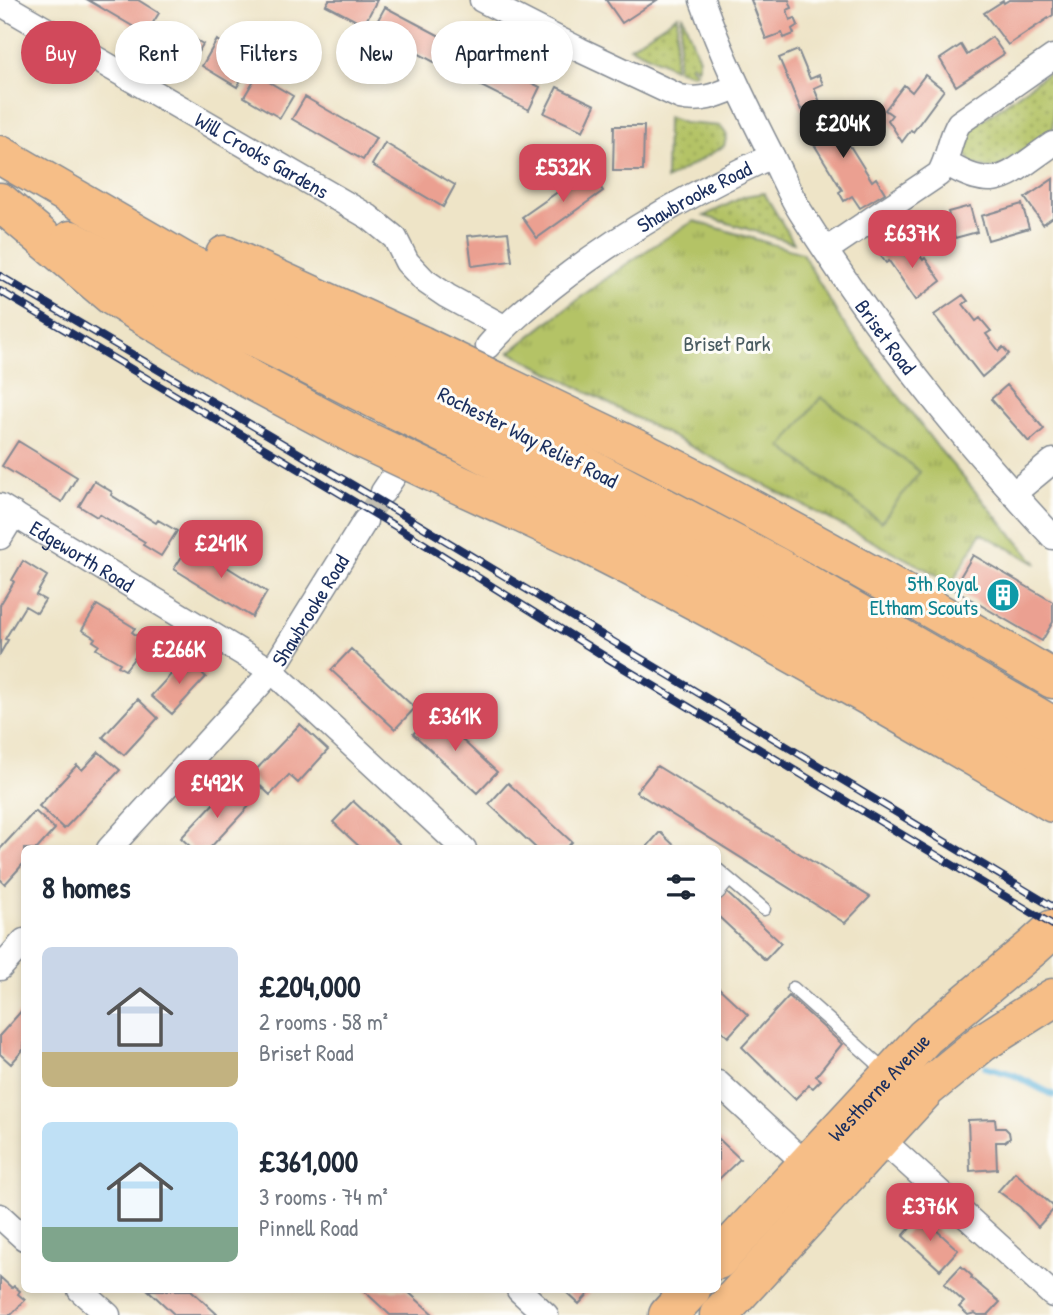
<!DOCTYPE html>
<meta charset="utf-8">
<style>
:root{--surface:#fff;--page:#f2f2f3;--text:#1f2937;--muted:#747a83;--accent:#d1495b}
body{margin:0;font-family:"Patrick Hand",sans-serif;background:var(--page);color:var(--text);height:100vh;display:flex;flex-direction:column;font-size:26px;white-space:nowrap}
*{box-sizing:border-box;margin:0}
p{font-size:23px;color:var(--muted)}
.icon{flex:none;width:38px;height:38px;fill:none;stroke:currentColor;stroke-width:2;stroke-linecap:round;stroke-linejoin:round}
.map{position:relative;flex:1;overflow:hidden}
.side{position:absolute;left:21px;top:845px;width:700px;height:448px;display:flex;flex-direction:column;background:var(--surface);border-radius:10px;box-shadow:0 4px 10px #0003}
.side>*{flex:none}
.hud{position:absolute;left:21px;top:21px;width:700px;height:63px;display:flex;gap:14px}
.price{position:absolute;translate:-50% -60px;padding:0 16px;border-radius:14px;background:var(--accent);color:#fff;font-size:23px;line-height:46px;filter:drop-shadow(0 2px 4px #0008)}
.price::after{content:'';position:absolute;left:50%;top:42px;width:21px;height:16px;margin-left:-10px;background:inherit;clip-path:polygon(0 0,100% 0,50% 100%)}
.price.on{background:#222;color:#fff}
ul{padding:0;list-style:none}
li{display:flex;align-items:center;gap:21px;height:175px;padding:0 21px}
li span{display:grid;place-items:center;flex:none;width:196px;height:140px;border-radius:10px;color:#555}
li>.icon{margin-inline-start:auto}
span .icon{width:84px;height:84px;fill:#fffc;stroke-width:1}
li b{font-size:30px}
h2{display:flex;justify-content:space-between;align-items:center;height:84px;padding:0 21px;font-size:30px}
.tag{padding:0 24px;border-radius:32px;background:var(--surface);box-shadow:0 4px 10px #0003;font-size:24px;line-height:63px}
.tag.on{background:var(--accent);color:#fff}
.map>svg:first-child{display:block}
.grass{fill:url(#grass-dots);stroke:#687962;stroke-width:2}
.park{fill:url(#park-tufts);stroke:#687962;stroke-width:2}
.pitch{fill:#b4c366;stroke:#687962;stroke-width:2}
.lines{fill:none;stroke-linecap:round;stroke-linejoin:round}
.stream{stroke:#61b4dc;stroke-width:7}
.building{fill:#eba091}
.street-tunnel{stroke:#c4c0b2;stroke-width:24;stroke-dasharray:24 12;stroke-linecap:butt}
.lane-casing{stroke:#848a92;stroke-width:15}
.street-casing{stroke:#848a92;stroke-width:27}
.highway-casing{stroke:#848a92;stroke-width:41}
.lane{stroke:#fff;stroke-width:12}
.street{stroke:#fff;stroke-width:24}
.highway{stroke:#f6be87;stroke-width:38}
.rail-casing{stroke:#1b2f5e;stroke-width:8}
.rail{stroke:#fdfcf7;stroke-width:5;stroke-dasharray:16;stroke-linecap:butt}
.highway-bridge-casing{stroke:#848a92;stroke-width:41;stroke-linecap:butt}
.highway-bridge{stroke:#f6be87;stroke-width:38}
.labels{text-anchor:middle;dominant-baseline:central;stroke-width:6;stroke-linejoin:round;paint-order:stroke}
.street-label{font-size:21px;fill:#1b2f5e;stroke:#fdfcf7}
.park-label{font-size:21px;fill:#495b60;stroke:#fdfcf7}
.culture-label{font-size:21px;fill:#0d838f;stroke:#fdfcf7;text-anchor:end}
</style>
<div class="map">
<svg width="1053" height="1315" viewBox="0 0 1053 1315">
<defs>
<pattern id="grass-dots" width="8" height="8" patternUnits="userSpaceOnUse" patternTransform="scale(1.75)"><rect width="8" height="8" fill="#b4c366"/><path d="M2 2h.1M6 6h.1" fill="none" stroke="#929f57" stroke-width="1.8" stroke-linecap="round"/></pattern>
<pattern id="park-tufts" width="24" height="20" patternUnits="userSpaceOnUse" patternTransform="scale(1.75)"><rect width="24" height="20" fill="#b4c366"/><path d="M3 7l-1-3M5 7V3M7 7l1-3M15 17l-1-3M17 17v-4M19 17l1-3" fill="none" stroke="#929f57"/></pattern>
</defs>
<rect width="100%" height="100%" fill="#fdfcf7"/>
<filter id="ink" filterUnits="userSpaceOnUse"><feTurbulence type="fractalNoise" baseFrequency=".0143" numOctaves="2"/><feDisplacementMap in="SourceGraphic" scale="14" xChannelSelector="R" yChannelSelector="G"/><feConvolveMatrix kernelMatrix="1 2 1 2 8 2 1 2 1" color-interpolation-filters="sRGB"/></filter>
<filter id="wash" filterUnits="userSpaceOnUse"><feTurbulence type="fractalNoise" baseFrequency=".00686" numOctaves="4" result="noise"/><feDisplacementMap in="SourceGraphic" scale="28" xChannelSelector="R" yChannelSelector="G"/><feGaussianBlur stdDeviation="1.57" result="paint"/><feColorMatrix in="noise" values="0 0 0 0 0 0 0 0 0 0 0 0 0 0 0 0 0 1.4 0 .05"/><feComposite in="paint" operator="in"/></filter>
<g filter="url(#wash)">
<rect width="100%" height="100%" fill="#eee4c7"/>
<path class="grass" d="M682,14L699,59L698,69L692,64L690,66L696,72L692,74L677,69Z
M678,15L674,68L630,47Z
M1053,69V131L999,167L989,169L972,164L963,150L964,134Z
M667,117L684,123L720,126L727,135L724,146L666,180Z
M764,193L794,243L704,216L745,196Z"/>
<path class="park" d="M694,221L802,253L841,320L939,449L1037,564L981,533L952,583L510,352C569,305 629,259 694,221Z"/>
<path class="pitch" d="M821,397L920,472L881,522L782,447Z"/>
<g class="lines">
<path class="stream" d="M986,1067L1014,1075L1053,1095"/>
</g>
<g id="blocks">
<path class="building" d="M88,0H138L159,13L146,34Z
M329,0H377L364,25L326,5Z
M606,0H657L622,23Z
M751,0H789L792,8L787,10L790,20L795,18L798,25L792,29L794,34L784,38L782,33L766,39Z
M1009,0H1053V15L1008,45L984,13L1003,1L1004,3Z
M385,7L457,45L445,68L373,29Z
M166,23L203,44L190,65L153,44Z
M992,37L1004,54L956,86L940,59L961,45L967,55Z
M217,40L252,61L237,87L202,66Z
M798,50L810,79L819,75L823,84L814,88L820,102L801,110L779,58Z
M467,51L540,87L529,110L455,73Z
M257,75L293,96L280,118L244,97Z
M925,75L944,90L913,132L911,130L902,142L888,120L892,115L885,110L904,85L912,92Z
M557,87L595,105L583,131L544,113Z
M305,97L376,138L363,160L292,119Z
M831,106L841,122L837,125L872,181L876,178L885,193L860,208L852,196L844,201L839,192L842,190L812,141L810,142L806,136L808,135L807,132L815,127L810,119Z
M614,126H644L643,171H613Z
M385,143L455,185L443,207L372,165Z
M589,170L603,191L537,238L522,217Z
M1053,179V217L1043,224L1025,198Z
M1022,204L1029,228L988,240L981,216Z
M970,206L977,232L955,238L948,212Z
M508,232L512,261L472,266L468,236Z
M899,242L909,256L916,250L923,260L925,258L941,281L916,300L889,261L886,263L880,255Z
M963,295L968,301L963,304L976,321L980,318L991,331L986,334L999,351L1003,347L1009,354L982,377L934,315Z
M1007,385L1044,429L1029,442L991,399Z
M18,441L77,477L62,502L2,466Z
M94,481L112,492L111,495L156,523L158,520L177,531L161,556L143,545L145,542L99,514L97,517L79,506Z
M190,544L267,592L252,617L174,569Z
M973,555L1053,602V622L1042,641L953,589Z
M23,561L47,576L36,595L45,600L37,613L25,606L5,639L8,640L0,654V605L14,582L12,580Z
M97,605L135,628L132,632L146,643L125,670L118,666L120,663L96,649L99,645L93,641L95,638L82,630Z
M351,649L415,708L395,729L331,670Z
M186,658L206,677L172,714L151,696Z
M138,699L158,718L124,755L103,737Z
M433,713L497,772L477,793L413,734Z
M300,724L328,750L298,783L289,775L270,795L250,776Z
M99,752L120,770L64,829L39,806L77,765L82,770Z
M657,766L870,897L845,923L636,792Z
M508,783L572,842L566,849H537L489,804Z
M232,784L252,803L209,849H193L181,838Z
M353,801L369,816L405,849H362L349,837L333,822Z
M35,811L55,829L37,849H24V863L5,884L0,879V849Z
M659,833H661L678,849H645Z
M726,892L781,943L765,960L718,916V898Z
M718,987L748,1015L728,1037L718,1027Z
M789,996L842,1044L816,1076L821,1080L813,1088L809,1085L795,1099L742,1047Z
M24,1008V1049L11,1064L0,1054V1035Z
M995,1119L996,1128H1005L1009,1132L1010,1138L1005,1142H996L997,1169L970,1171L968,1120Z
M719,1139L740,1159L718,1180V1140Z
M1015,1172L1053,1206V1210L1038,1227L1020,1207L998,1191Z
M921,1216L958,1250L940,1270L903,1236Z
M961,1266L972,1276L971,1278L1000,1302L988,1315H978L975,1313L968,1315L959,1307L964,1302L944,1284Z
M0,1277L12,1288L14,1286L20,1291L18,1294L25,1300L11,1315H0Z
M148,1290H191L218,1315H175Z
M363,1290H406L434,1315H390Z
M564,1290H592L579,1304Z"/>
</g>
</g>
<g filter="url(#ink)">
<use href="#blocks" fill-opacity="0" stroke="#848a92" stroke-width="2"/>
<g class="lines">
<path class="street-tunnel" d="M365,521L383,492"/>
<defs>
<path id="lane" d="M718,870L764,909
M718,893L729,880
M793,988L887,1072"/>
<g id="street">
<path d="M482,0L580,50L680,97C701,102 717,95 736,87"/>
<path id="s1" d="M702,0C721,54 745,103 771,154C781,173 789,193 800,211C873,327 959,437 1053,537"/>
<path id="s2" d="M0,3L369,217L395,238L407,262L425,281L447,296L504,327"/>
<path d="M946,163C998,195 1008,174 1053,144"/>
<path d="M826,250L939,174C949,158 949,139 959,123L1053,57"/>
<path id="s3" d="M488,346C507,324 529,306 551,288C619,234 693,192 772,156"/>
<path d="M383,492L397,471"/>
<path d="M1013,494L1053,461"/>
<path id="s4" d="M0,506L272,671L464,849"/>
<path d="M0,537L14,514"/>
<path id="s5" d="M109,849L272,671L365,521"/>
<path d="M0,968L24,941"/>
<path d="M718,1083L806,1164"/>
<path d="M880,1138L1053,1295"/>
<path d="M0,1216L24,1238"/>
<path d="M80,1290L108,1315"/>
<path d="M519,1290L546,1315"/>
</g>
<g id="highway">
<path d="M0,155L185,262L401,373"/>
<path d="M0,202L112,296L251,380L360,438"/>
<path d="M71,240L186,303L379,401"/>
<path d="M225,255L421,345"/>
<path d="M495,381C544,405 594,428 643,452C782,523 918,600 1053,679"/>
<path d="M475,408L774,565L1053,726"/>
<path d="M457,440L758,597L930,694L1053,767"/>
<path d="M432,472C483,496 535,519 586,544C745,624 900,713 1053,803"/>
<path id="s6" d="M718,1260L925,1037L1032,948L1053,929"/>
<path d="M668,1315L691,1290"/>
<path d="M719,1315L927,1088L982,1043L1053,998"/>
</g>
</defs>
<use href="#lane" class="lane-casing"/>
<use href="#street" class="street-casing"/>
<use href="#highway" class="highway-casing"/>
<use href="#lane" class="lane"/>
<use href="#street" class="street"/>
<use href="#highway" class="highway"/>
<defs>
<path id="rail" d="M0,276L410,519L1053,907
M0,291L405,532L612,661L1053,925"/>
</defs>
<use href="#rail" class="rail-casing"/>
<use href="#rail" class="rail"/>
<defs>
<path id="highway-bridge" d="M421,345L495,381
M401,373L475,408
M379,401L457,440
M360,438L432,472"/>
</defs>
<use href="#highway-bridge" class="highway-bridge-casing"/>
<use href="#highway-bridge" class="highway-bridge"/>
</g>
</g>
<defs>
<symbol id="building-disc" viewBox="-11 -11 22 22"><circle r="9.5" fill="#0f9aa8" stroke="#fdfcf7"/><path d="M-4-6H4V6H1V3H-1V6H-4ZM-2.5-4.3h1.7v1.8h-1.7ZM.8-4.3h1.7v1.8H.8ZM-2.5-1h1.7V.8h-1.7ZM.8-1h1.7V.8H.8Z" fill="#fff"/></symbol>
</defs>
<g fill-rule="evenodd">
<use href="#building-disc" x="984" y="576" width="38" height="38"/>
</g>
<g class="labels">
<g class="street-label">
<text stroke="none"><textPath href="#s2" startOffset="303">Will Crooks Gardens</textPath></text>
<text stroke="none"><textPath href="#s3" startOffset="256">Shawbrooke Road</textPath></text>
<text stroke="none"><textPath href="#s1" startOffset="385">Briset Road</textPath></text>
<text transform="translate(528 437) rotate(27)">Rochester Way Relief Road</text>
<text stroke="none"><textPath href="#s4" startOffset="96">Edgeworth Road</textPath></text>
<text stroke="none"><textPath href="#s5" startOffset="313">Shawbrooke Road</textPath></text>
<text stroke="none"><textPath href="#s6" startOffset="236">Westhorne Avenue</textPath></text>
</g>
<g class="park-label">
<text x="727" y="343">Briset Park</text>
</g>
<g class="culture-label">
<text x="978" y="583">5th Royal<tspan x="978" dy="24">Eltham Scouts</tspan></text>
</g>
</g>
</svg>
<b class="price on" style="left:843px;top:160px">£204K</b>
<b class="price" style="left:563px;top:204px">£532K</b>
<b class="price" style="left:912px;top:270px">£637K</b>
<b class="price" style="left:221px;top:580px">£241K</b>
<b class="price" style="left:179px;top:686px">£266K</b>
<b class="price" style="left:455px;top:753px">£361K</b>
<b class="price" style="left:217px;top:820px">£492K</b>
<b class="price" style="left:930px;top:1243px">£376K</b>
<div class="hud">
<a class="tag on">Buy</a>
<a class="tag">Rent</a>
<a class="tag">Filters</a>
<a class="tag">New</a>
<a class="tag">Apartment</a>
</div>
<section class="side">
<h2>8 homes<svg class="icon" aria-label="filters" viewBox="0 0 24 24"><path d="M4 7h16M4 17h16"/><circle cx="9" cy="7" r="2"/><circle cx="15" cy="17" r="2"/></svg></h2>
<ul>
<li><span style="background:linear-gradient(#c9d6e8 75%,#c2b280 0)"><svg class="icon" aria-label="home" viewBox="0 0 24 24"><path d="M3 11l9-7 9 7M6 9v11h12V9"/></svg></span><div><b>£204,000</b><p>2 rooms · 58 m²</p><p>Briset Road</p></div></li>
<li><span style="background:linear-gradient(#bfe0f5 75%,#7fa58c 0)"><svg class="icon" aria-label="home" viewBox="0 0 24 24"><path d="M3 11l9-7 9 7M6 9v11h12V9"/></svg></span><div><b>£361,000</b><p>3 rooms · 74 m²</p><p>Pinnell Road</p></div></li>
</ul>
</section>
</div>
